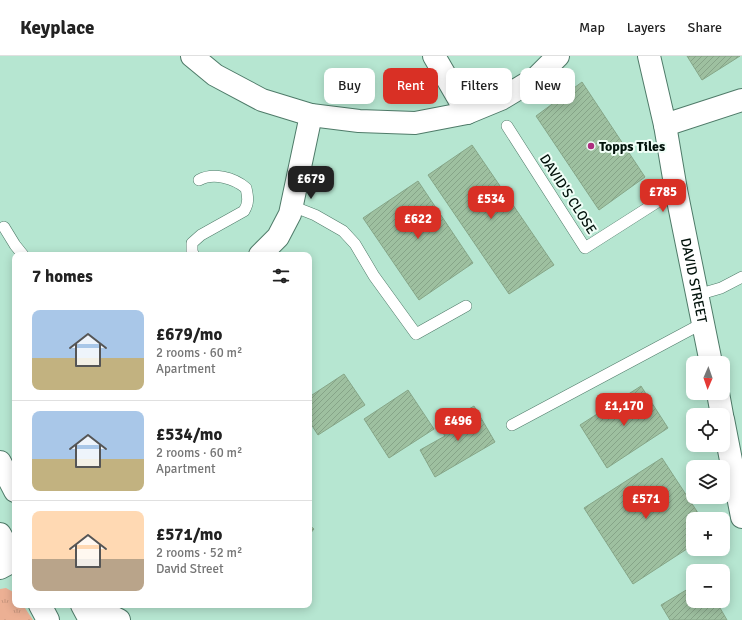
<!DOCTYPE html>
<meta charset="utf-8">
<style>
:root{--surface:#fff;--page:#f6f6f6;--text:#222;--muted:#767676;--line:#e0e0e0;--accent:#d93025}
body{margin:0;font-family:Signika,sans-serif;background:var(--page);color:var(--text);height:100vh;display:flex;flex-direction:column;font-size:15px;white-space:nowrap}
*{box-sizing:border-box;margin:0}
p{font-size:13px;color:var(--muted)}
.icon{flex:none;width:22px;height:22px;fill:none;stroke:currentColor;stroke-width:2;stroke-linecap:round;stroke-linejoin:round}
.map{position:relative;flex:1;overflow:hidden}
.drawer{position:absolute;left:12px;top:196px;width:300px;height:356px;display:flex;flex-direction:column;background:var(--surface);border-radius:8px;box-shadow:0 2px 10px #0003}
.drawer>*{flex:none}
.banner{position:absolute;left:324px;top:12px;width:358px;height:36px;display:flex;gap:8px}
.needle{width:26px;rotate:182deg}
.fabs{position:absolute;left:686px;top:300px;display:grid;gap:8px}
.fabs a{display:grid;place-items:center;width:44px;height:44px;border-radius:8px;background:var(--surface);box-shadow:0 2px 10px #0003;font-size:20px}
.price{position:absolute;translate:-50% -34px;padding:0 9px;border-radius:8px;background:var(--accent);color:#fff;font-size:13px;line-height:26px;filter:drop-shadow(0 1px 2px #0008)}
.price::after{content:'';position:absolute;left:50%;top:24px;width:12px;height:9px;margin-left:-6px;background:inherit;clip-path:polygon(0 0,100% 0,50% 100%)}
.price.selected{background:#222;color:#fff}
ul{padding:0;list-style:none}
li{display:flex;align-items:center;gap:12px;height:100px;padding:0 20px}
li+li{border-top:1px solid var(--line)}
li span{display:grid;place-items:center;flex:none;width:112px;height:80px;border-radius:8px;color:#555}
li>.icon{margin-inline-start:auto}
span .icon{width:48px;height:48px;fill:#fffc;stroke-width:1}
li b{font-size:17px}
h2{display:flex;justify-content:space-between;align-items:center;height:48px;padding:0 20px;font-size:17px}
.chip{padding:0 14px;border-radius:8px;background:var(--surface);box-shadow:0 2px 10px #0003;font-size:14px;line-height:36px}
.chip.selected{background:var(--accent);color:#fff}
header{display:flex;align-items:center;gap:24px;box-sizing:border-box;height:56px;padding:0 20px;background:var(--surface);border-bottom:1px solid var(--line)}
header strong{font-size:19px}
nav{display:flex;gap:22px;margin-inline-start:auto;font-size:14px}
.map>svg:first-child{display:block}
.grass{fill:url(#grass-tufts)}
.building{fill:url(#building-hatch);stroke:#86a688}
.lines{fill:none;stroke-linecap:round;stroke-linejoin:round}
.service-casing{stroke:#4f7b69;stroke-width:12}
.minor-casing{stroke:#4f7b69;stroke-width:24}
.tertiary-casing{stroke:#4f7b69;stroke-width:24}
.secondary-casing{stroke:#4f7b69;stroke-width:24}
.service{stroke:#fff;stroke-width:11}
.minor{stroke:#fff;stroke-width:22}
.tertiary{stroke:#fff;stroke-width:22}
.secondary{stroke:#fff;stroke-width:22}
.poi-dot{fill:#ad2f7e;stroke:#f0fef7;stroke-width:1.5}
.labels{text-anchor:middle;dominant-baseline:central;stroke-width:4;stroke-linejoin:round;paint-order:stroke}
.poi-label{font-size:14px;font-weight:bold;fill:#02120b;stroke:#f0fef7;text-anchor:start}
.street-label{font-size:14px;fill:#02120b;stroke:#f0fef7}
</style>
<header>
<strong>Keyplace</strong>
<nav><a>Map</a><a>Layers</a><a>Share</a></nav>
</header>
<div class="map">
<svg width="742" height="564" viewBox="0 0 742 564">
<defs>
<pattern id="grass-tufts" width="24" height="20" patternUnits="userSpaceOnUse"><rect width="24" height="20" fill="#ecb094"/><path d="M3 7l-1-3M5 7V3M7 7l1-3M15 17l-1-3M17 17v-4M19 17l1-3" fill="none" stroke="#c9967e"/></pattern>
<pattern id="building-hatch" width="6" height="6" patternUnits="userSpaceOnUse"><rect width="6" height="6" fill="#9ec0a0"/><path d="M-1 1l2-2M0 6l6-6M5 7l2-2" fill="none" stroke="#86a488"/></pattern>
</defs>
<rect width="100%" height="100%" fill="#b6e6d1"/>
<path class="grass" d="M6,532L15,537V549H23L33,564H0V533Z"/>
<path class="building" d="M687,0H740L702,24Z
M582,26L645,121L599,154L536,60Z
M472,89L554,209L509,238L428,119Z
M418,125L473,207L419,244L363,162Z
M344,318L365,349L318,379L309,365V341Z
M641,330L668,372L607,412L580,369Z
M408,334L434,373L389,402L364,363Z
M474,350L495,386L435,421L420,394L445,380L439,371Z
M662,402L702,463H693V489L633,528L584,452Z
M309,469L314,473L309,479Z
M693,530V545H716L727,564H670L661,549Z"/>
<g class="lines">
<defs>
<path id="service" d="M507,70L585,192L676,134
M292,150L315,159L343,175L355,188L374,220L416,278L466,250
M4,171L15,189L23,199
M194,199L192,196V187L201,179L244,155C249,147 248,141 246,132C234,122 213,116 199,124
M697,239L721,232L742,221
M512,369L703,267"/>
<g id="minor">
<path d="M192,0L215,19L262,44L311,59L359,65L415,67L467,57L501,43L536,22L558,0"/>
<path d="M434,0L467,57"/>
<path id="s1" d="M649,0L665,69L676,134L711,307"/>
<path d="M665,69L742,44"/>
<path d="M260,199L278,181L290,158L311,59"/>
<path d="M718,337L722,359"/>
<path d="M723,363L742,461"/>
<path d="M89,549L119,564"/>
</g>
<path id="tertiary" d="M0,512L15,504"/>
<path id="secondary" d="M0,406L15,435
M0,478L15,505
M40,549L48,564
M82,549L90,564"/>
</defs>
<use href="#service" class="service-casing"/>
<use href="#minor" class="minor-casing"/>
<use href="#tertiary" class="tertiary-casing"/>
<use href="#secondary" class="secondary-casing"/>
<use href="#service" class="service"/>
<use href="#minor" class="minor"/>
<use href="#tertiary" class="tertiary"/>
<use href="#secondary" class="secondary"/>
</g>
<circle class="poi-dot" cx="591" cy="90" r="4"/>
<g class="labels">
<g class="poi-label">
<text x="599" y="90">Topps Tiles</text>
</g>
<g class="street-label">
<text transform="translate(568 138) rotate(57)">DAVID'S CLOSE</text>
<text stroke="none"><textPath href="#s1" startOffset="229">DAVID STREET</textPath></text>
</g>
</g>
</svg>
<div class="fabs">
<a><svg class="needle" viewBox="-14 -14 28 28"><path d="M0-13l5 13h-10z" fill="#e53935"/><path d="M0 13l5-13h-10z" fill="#767676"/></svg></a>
<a><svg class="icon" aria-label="locate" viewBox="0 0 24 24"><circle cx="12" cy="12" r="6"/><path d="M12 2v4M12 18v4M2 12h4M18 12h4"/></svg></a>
<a><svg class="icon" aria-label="layers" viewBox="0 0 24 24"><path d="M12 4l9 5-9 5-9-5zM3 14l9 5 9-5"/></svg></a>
<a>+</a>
<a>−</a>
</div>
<b class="price selected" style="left:311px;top:144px">£679</b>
<b class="price" style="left:663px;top:157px">£785</b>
<b class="price" style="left:491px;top:164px">£534</b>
<b class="price" style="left:418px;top:184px">£622</b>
<b class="price" style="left:624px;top:371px">£1,170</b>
<b class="price" style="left:458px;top:386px">£496</b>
<b class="price" style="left:646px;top:464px">£571</b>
<div class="banner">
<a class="chip">Buy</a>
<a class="chip selected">Rent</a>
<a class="chip">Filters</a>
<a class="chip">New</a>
</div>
<section class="drawer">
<h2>7 homes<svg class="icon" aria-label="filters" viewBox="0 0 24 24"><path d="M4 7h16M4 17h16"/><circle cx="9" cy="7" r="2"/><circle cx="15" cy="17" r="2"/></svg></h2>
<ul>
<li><span style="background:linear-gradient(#a9c7e8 60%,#c2b280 0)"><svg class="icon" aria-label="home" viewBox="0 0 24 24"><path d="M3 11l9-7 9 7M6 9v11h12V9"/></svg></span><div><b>£679/mo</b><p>2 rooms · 60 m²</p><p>Apartment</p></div></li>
<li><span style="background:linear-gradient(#a9c7e8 60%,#c2b280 0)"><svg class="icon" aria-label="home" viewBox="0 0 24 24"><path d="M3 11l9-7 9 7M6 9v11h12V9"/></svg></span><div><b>£534/mo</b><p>2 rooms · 60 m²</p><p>Apartment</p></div></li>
<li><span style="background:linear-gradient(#ffd9b3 60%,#b9a48a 0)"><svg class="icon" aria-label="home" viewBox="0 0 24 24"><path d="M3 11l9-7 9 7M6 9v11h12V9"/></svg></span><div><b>£571/mo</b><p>2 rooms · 52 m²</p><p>David Street</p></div></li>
</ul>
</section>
</div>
